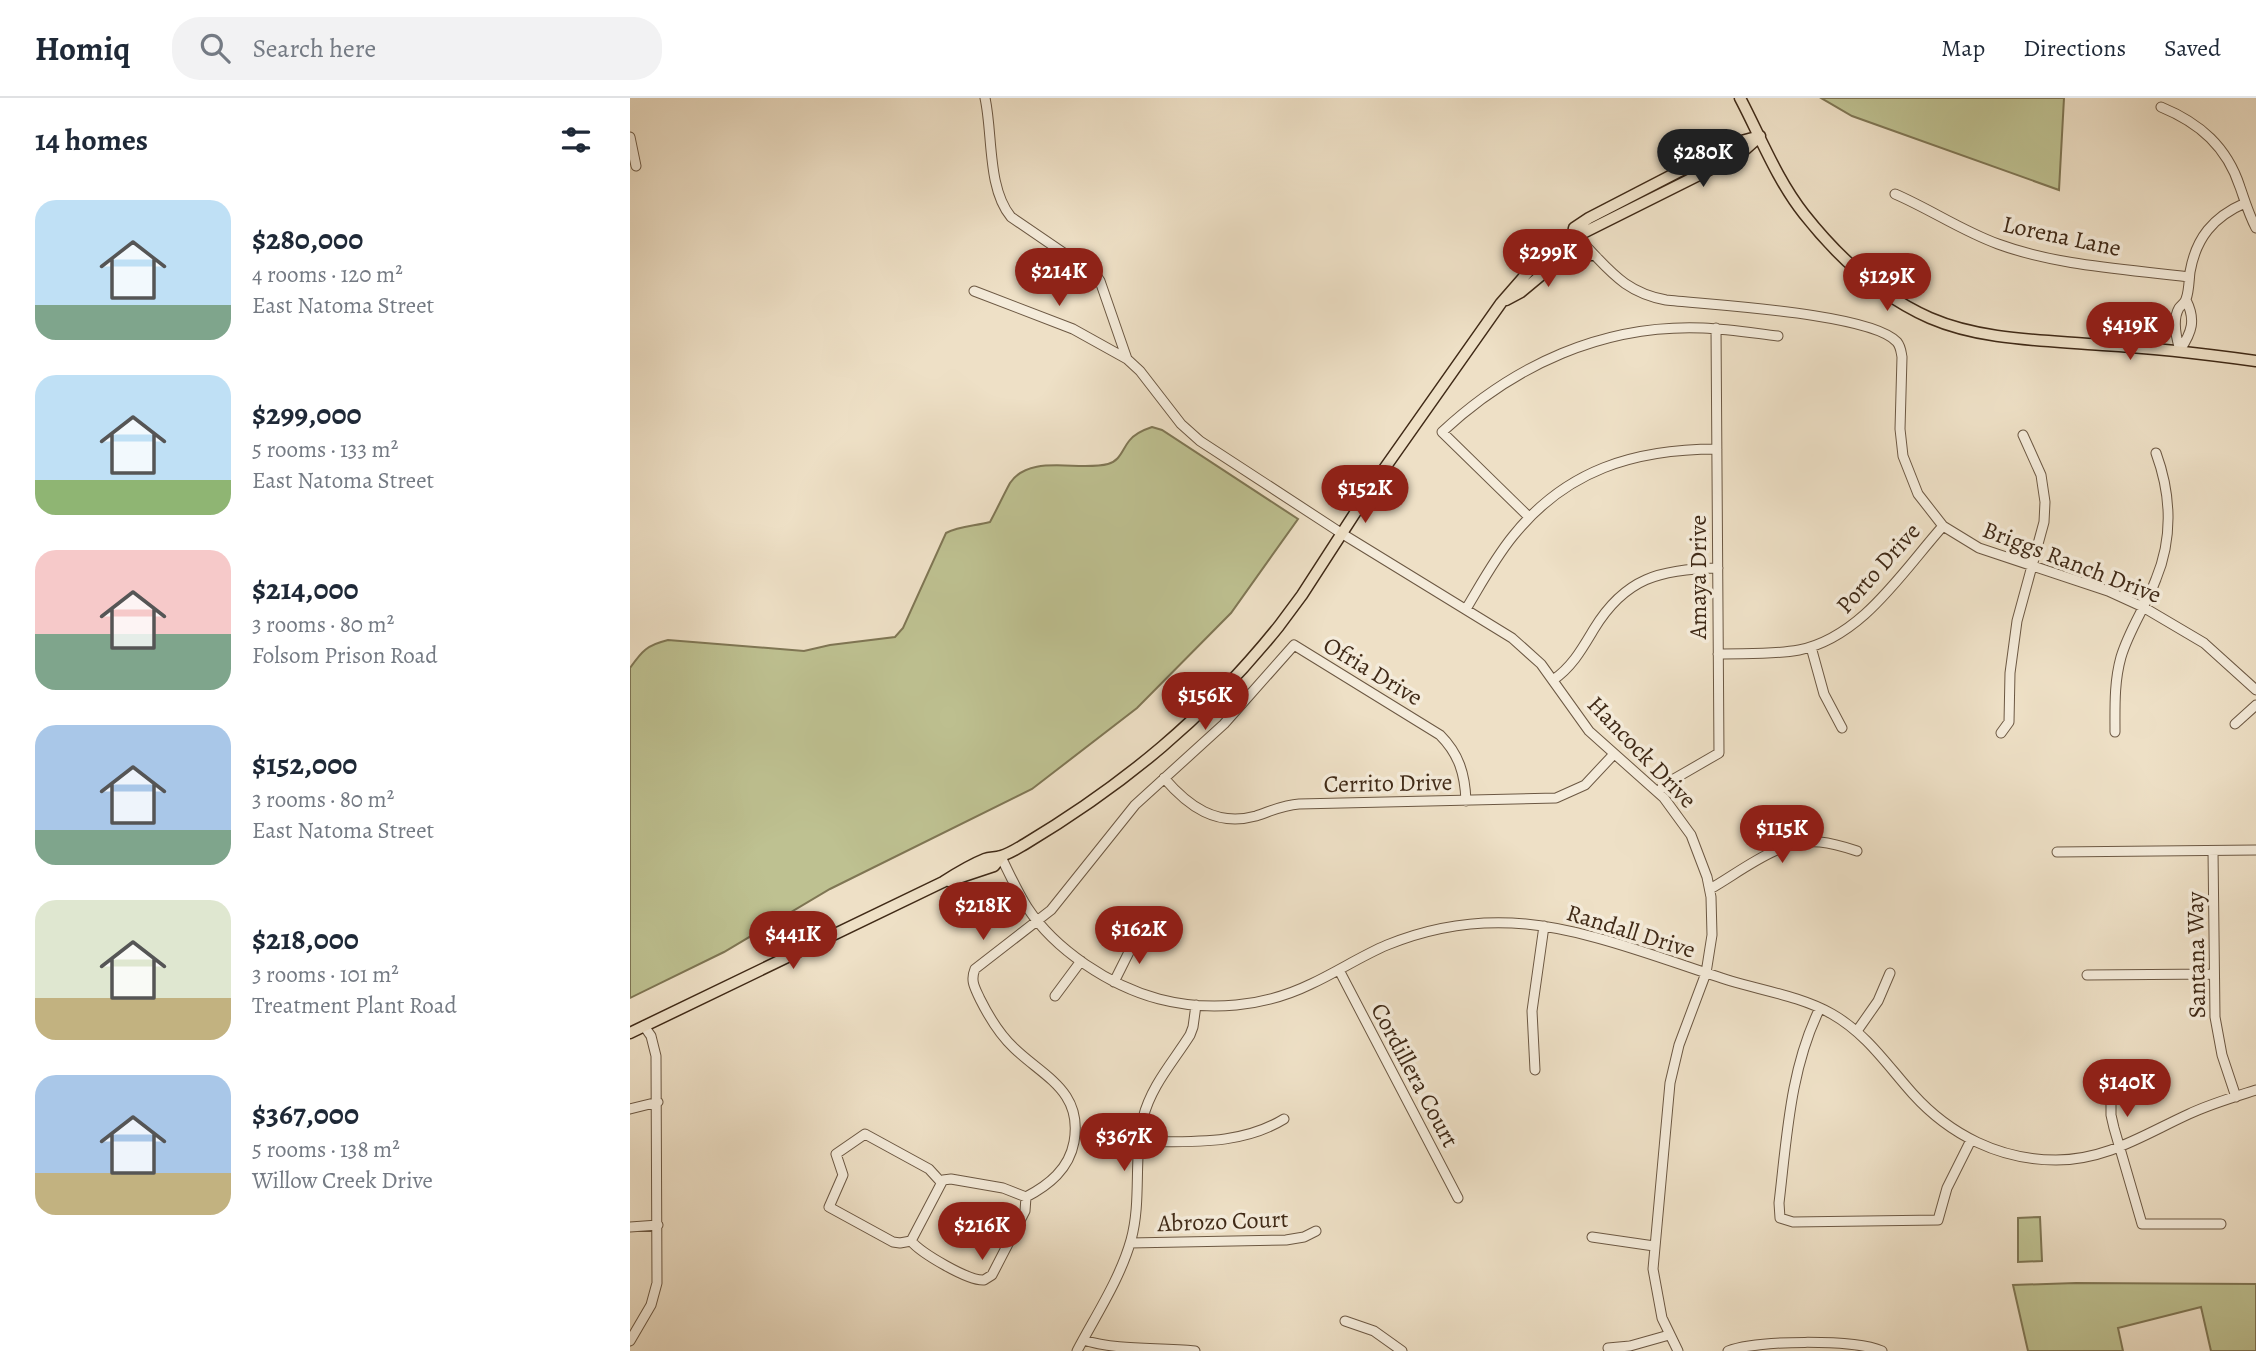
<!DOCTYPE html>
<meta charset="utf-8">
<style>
:root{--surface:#fff;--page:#f2f2f3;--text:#1f2937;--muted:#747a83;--line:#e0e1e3;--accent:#8f2418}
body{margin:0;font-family:Alegreya,serif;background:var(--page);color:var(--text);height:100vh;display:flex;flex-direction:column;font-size:26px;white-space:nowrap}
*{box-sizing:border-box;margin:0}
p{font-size:23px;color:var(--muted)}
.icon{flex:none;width:38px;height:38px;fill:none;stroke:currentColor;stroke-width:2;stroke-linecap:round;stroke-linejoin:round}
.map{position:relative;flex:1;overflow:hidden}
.details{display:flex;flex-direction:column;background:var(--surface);width:630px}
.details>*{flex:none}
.price{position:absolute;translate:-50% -60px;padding:0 16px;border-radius:24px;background:var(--accent);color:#fff;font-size:23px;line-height:46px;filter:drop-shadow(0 2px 4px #0008)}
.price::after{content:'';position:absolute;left:50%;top:42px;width:21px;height:16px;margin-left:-10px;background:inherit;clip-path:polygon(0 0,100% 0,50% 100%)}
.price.active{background:#222;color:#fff}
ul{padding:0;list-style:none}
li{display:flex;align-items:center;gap:21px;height:175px;padding:0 35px}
li span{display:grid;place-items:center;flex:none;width:196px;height:140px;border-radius:21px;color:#555}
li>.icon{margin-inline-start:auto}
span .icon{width:84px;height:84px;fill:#fffc;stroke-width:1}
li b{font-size:30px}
h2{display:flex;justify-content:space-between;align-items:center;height:84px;padding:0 35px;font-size:30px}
header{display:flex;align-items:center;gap:42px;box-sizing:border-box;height:98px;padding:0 35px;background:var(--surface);border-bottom:2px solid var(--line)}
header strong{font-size:33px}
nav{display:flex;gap:38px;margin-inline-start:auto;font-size:24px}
.search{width:490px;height:63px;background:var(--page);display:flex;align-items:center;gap:18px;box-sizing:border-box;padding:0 24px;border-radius:28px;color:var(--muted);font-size:26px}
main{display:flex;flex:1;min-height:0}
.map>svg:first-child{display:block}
.green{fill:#bec191;stroke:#7f7654;stroke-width:2}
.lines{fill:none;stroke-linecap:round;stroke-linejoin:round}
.minor-casing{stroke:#6c5843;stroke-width:11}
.major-casing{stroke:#402a17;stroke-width:13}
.minor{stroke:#f4ebda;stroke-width:9}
.major{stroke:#eee0c6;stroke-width:10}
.labels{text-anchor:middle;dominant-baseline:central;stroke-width:7;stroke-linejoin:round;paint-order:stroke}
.street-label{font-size:24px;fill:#402a17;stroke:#f4ebda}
</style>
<header>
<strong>Homiq</strong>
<div class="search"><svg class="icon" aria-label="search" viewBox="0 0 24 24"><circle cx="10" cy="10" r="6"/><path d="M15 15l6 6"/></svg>Search here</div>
<nav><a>Map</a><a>Directions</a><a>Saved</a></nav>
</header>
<main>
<section class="details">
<h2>14 homes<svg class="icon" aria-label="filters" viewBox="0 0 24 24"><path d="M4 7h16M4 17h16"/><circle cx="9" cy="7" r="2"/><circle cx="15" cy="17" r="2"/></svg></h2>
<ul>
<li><span style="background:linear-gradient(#bfe0f5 75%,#7fa58c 0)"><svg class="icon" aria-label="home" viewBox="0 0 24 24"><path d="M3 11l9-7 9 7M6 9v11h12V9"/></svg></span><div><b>$280,000</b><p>4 rooms · 120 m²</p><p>East Natoma Street</p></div></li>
<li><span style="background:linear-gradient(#bfe0f5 75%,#8fb573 0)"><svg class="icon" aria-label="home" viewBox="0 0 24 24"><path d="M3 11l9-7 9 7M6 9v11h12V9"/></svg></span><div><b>$299,000</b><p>5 rooms · 133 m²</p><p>East Natoma Street</p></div></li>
<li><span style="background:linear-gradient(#f6c9c9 60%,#7fa58c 0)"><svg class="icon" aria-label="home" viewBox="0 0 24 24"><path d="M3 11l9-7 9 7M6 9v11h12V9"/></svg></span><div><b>$214,000</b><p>3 rooms · 80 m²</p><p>Folsom Prison Road</p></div></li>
<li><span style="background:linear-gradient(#a9c7e8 75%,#7fa58c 0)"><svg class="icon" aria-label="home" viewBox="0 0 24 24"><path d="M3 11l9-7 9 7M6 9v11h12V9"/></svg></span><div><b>$152,000</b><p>3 rooms · 80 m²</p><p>East Natoma Street</p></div></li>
<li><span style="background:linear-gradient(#dfe7d0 70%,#c2b280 0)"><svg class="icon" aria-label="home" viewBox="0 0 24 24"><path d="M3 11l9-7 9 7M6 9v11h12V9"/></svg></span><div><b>$218,000</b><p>3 rooms · 101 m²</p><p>Treatment Plant Road</p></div></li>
<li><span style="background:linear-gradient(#a9c7e8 70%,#c2b280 0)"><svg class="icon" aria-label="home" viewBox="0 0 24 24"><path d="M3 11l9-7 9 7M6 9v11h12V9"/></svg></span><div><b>$367,000</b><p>5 rooms · 138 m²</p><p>Willow Creek Drive</p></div></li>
</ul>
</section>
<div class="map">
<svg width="1626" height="1253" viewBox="0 0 1626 1253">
<rect width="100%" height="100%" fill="#eee0c6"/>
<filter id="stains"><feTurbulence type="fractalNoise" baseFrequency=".00286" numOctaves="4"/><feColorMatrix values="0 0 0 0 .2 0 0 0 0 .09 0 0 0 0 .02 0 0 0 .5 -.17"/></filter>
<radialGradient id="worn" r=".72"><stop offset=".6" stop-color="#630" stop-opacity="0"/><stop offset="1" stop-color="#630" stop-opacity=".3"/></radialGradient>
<path class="green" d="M1191,0H1434L1429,92L1222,18Z
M522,329L532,332L668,421L601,515L507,610L402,691L200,791L94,854L0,900V570C12,553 17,547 38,542L174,553L200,547L265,539L273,530L316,435C329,428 345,428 360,424C367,411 373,398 380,385C400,355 449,374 478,366C490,363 492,352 499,343C504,336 513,332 522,329Z
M1410,1119L1412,1163L1388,1164V1120Z
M1446,1185L1626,1186V1253H1581L1571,1209L1488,1230L1493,1253H1398L1383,1187Z"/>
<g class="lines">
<defs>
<path id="minor" d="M355,0C363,36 357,90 381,119L466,177L470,183L497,261L510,273L551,326L570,343L711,435L882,540L911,566L959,633L1034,700L1061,737L1077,779L1081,799L1082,837L1076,875L1049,947L1040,985L1023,1171L1032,1220L1048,1253
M1531,9C1570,25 1597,49 1610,89C1615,103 1619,117 1626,130
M0,39L6,68
M1265,96C1300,111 1332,133 1368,146C1428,168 1496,171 1559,179
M943,136C976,165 988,193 1036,202C1080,207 1241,215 1267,244C1271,249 1271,254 1272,259L1270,331L1273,358L1288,396L1313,428L1349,450L1478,493L1513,509L1574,545L1626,592
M344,193L443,231L497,261
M1550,252C1546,239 1542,222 1549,210C1551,207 1555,205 1556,201C1559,194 1559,182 1560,174C1566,140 1583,119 1615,105
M1550,252C1562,234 1566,222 1556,202
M899,419L812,334C884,267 973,226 1073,230C1098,231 1123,235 1148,238
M836,511C851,486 865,460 883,438C936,372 1004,351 1087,351
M1181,549L1194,596L1212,630
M1088,556C1115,555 1142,557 1169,552C1232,539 1272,474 1313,428
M923,582C942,569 952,551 964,531C995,480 1030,471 1088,470
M1605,626L1626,607
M1485,634C1485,609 1484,584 1491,559C1499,532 1516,508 1526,481C1543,440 1541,396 1526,355
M1371,635L1379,624L1380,575L1387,523L1414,424L1415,404L1411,377L1393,337
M534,680C558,708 586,729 626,718C641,713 653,707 669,706L926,700L955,687L984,656
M1028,693L1044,681L1089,655L1086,230
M1583,753L1585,919L1592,957L1606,999
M1427,754L1626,752
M371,759C379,775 387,793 397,809C425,852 480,888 529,901C579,914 634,909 681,886C707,874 731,858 757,847C796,831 839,823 882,825C952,828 1034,862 1101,883C1135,893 1172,899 1202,916C1237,936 1257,967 1283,996C1320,1037 1370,1062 1426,1062C1477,1062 1515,1036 1559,1016C1580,1006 1604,999 1626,992
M1080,791C1112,773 1150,740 1190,744C1202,745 1215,749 1227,753
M709,872L828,1100
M1457,877L1584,876
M484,884L507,838
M425,898L451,863
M1190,910C1160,971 1157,1038 1149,1105L1150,1120L1163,1124L1308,1122L1317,1090L1341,1042
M1227,933L1248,903L1260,875
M905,972L902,913L914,828
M1481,996V1017L1484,1030L1512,1126H1591
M0,1011L28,1004
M509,1044C559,1043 610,1048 654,1021
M310,1083L299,1071L235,1036L206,1056L213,1077L199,1109L263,1144L270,1145L281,1143L313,1082L321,1081L373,1090L396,1099C419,1087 439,1071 444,1044C453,993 414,979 384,950C369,936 359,919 350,901C345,890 340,883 345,871L421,812L505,707L594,626L664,547L810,637C829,656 835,676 836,703
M0,1129L28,1127
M962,1139L1024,1148
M281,1143C291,1155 338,1183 354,1182L362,1177L395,1113L396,1099
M500,1145L656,1142L674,1139L686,1133
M715,1223L744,1233L772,1253
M453,1242C490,1253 526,1249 565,1253
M0,1243L21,1207L27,1185L26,958L21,938L14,928
M978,1250L1000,1248L1039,1237
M447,1253C466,1217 490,1181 501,1142C512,1102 503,1060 513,1020C521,988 543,964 560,937L563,929L566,907
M1098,1253C1126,1242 1224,1241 1252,1253"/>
<path id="major" d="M1110,0C1130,38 1147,82 1174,116C1208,159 1250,198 1300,220C1353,243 1416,242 1473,247C1524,250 1575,256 1626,263
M943,136L949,137L1109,57L1128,40
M876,202L891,194L938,155L950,153L962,157
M319,783L364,768L371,759
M0,935L313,784C327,775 340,767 355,761C360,759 366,760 371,758C379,756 388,750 395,746C495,686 576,619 649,528L672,497L747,381L871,205L905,166L943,136L944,130L959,120L1104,45L1130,38"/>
</defs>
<use href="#minor" class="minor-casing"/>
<use href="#major" class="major-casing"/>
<use href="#minor" class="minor"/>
<use href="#major" class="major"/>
</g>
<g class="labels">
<g class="street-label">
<text transform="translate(1432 138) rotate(12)">Lorena Lane</text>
<text transform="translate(1442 464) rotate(21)">Briggs Ranch Drive</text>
<text transform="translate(1248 470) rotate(-48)">Porto Drive</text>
<text transform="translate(1068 479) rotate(-90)">Amaya Drive</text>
<text transform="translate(743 573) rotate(31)">Ofria Drive</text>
<text transform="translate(1012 654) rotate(46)">Hancock Drive</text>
<text transform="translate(758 685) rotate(-1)">Cerrito Drive</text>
<text transform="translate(1001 833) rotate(17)">Randall Drive</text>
<text transform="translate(1566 857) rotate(-91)">Santana Way</text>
<text transform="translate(785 977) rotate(62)">Cordillera Court</text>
<text transform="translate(593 1123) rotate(-2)">Abrozo Court</text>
</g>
</g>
<rect width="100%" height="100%" filter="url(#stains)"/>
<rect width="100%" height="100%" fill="url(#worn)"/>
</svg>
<b class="price active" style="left:1073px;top:91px">$280K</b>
<b class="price" style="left:918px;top:191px">$299K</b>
<b class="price" style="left:429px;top:210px">$214K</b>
<b class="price" style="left:1257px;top:215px">$129K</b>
<b class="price" style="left:1500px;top:264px">$419K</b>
<b class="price" style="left:735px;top:427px">$152K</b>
<b class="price" style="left:575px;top:634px">$156K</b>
<b class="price" style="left:1152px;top:767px">$115K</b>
<b class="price" style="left:353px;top:844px">$218K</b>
<b class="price" style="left:509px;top:868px">$162K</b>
<b class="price" style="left:163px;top:873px">$441K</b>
<b class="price" style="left:1497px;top:1021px">$140K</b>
<b class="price" style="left:494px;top:1075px">$367K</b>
<b class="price" style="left:352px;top:1164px">$216K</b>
</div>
</main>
